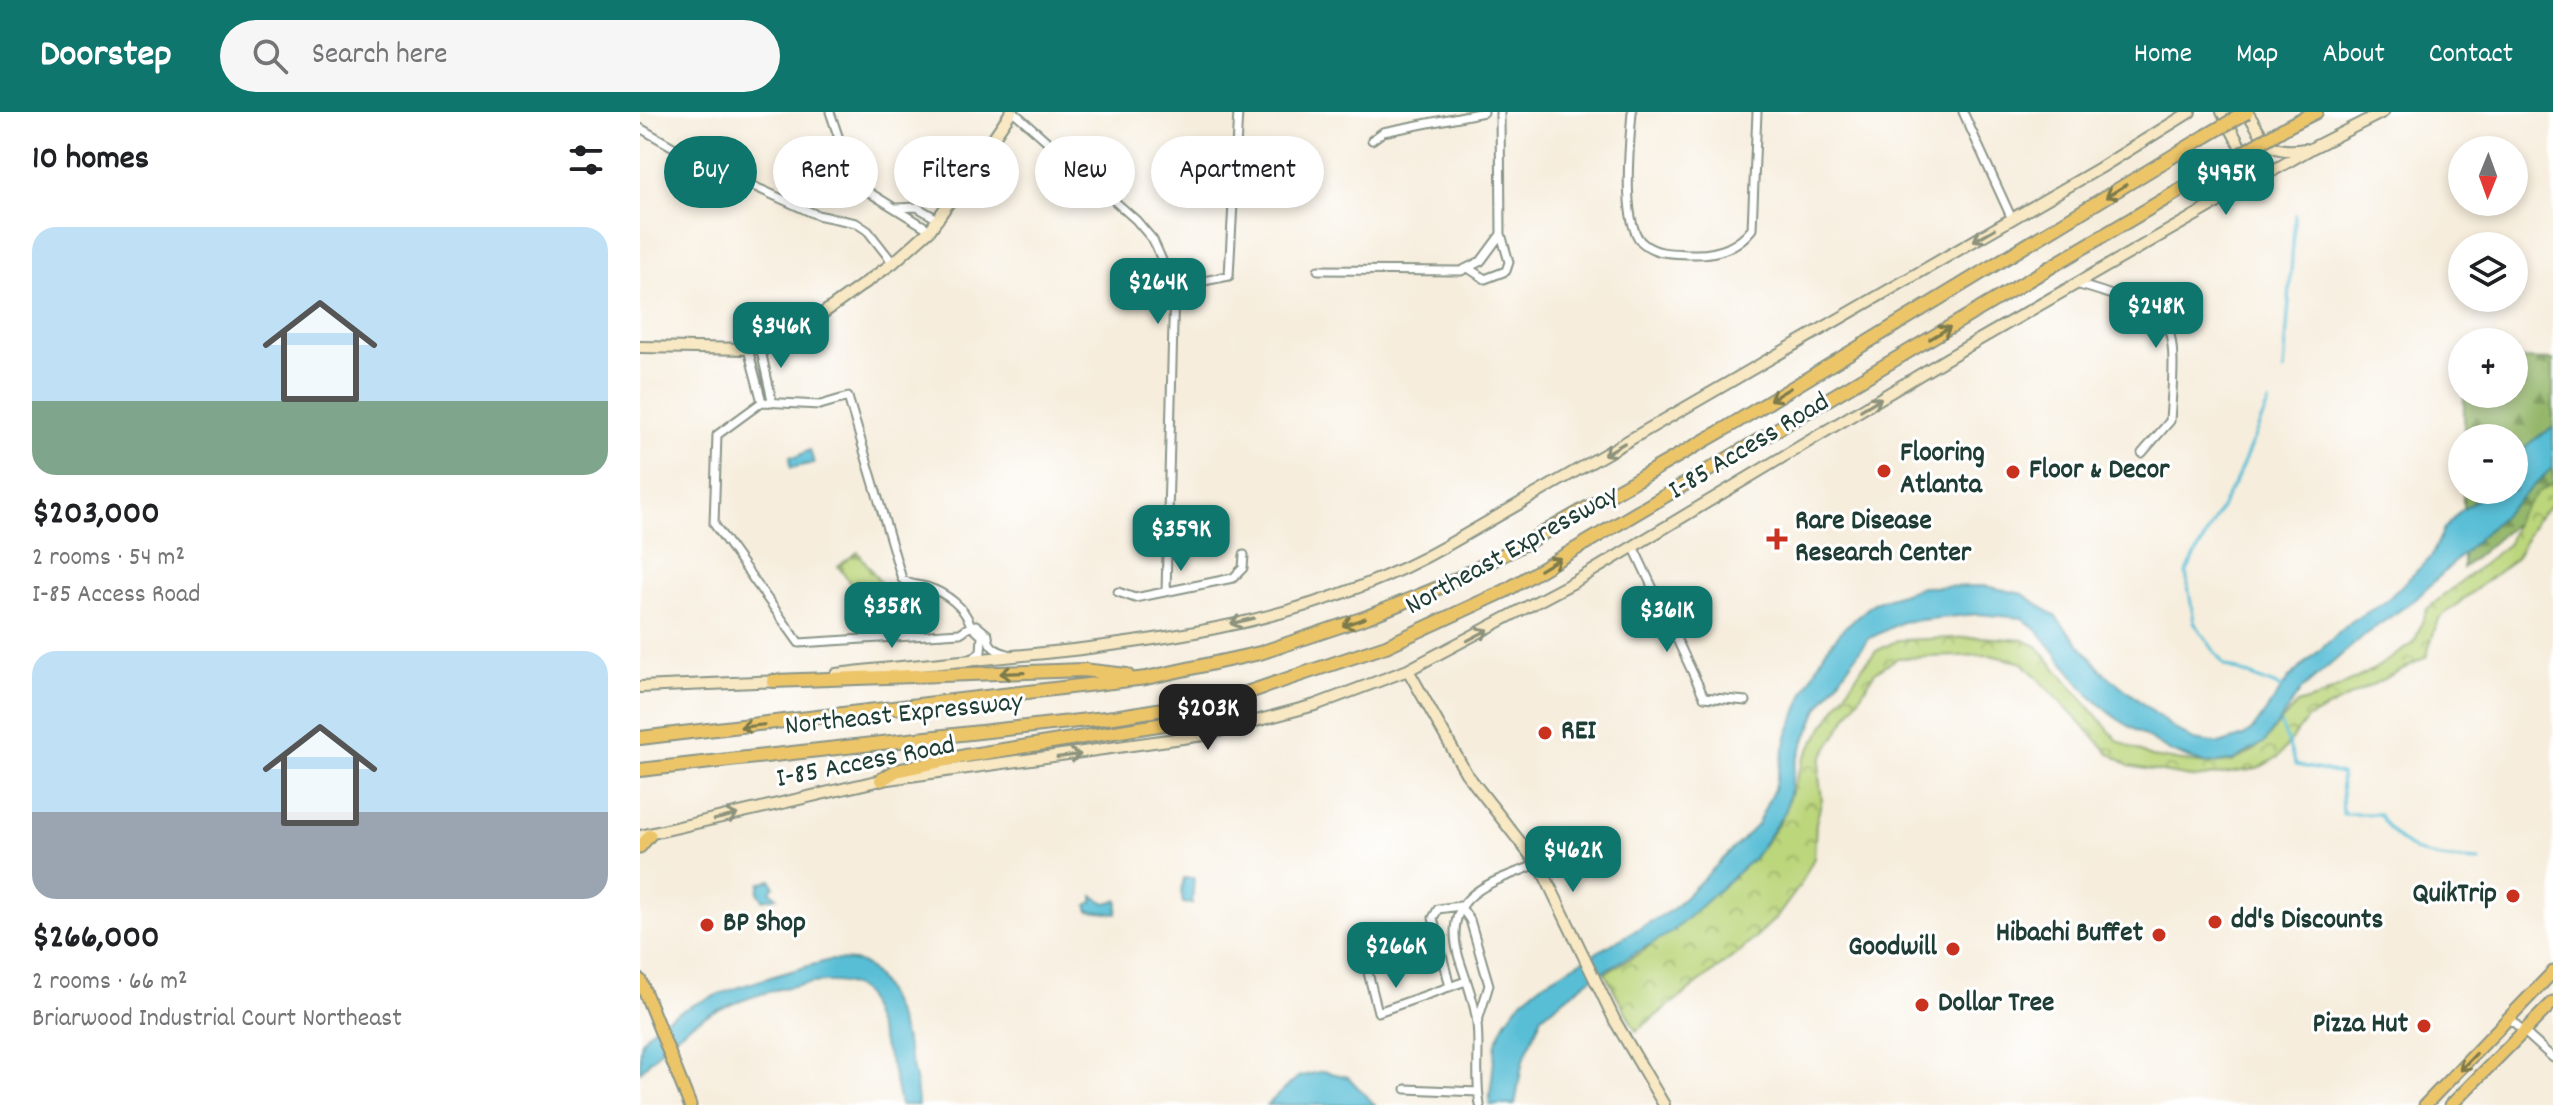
<!DOCTYPE html>
<meta charset="utf-8">
<style>
:root{--surface:#fff;--page:#f6f6f6;--text:#202124;--muted:#757577;--accent:#0f766e}
body{margin:0;font-family:Dekko,sans-serif;background:var(--page);color:var(--text);height:100vh;display:flex;flex-direction:column;font-size:30px;white-space:nowrap}
*{box-sizing:border-box;margin:0}
p{font-size:26px;color:var(--muted)}
.icon{flex:none;width:44px;height:44px;fill:none;stroke:currentColor;stroke-width:2;stroke-linecap:round;stroke-linejoin:round}
.map{position:relative;flex:1;overflow:hidden}
.details{display:flex;flex-direction:column;background:var(--surface);width:640px}
.details>*{flex:none}
.guide{position:absolute;left:24px;top:24px;width:760px;height:72px;display:flex;gap:16px}
.needle{width:52px;rotate:181deg}
.buttons{position:absolute;left:1808px;top:24px;display:grid;gap:16px}
.buttons a{display:grid;place-items:center;width:80px;height:80px;border-radius:50%;background:var(--surface);box-shadow:0 4px 12px #0003;font-size:40px}
.price{position:absolute;translate:-50% -68px;padding:0 18px;border-radius:16px;background:var(--accent);color:#fff;font-size:26px;line-height:52px;filter:drop-shadow(0 2px 4px #0008)}
.price::after{content:'';position:absolute;left:50%;top:48px;width:24px;height:18px;margin-left:-12px;background:inherit;clip-path:polygon(0 0,100% 0,50% 100%)}
.price.current{background:#222;color:#fff}
ul{padding:0;list-style:none}
li{display:grid;align-content:center;gap:16px;height:424px;padding:0 32px}
li span{display:grid;place-items:center;height:248px;border-radius:24px;color:#555}
li>.icon{margin-inline-start:auto}
span .icon{width:144px;height:144px;fill:#fffc;stroke-width:1}
li b{font-size:34px}
h2{display:flex;justify-content:space-between;align-items:center;height:96px;padding:0 32px;font-size:34px}
.pill{padding:0 28px;border-radius:36px;background:var(--surface);box-shadow:0 4px 12px #0003;font-size:28px;line-height:72px}
.pill.current{background:var(--accent);color:#fff}
header{display:flex;align-items:center;gap:48px;box-sizing:border-box;height:112px;padding:0 40px;background:var(--accent);color:#fff}
header strong{font-size:38px}
nav{display:flex;gap:44px;margin-inline-start:auto;font-size:28px}
.search{width:560px;height:72px;background:var(--page);display:flex;align-items:center;gap:20px;box-sizing:border-box;padding:0 28px;border-radius:44px;color:var(--muted);font-size:30px}
main{display:flex;flex:1;min-height:0}
.map>svg:first-child{display:block}
.forest{fill:url(#forest-firs);stroke:#5a7a50;stroke-width:2}
.cemetery{fill:url(#cemetery-stones);stroke:#6e8a58;stroke-width:2}
.park{fill:url(#park-crowns);stroke:#6e8a58;stroke-width:2}
.water{fill:#58bed6;stroke:#3c7e85;stroke-width:2}
.lines{fill:none;stroke-linecap:round;stroke-linejoin:round}
.stream{stroke:#58bed6;stroke-width:3}
.street-casing{stroke:#8a9588;stroke-width:11}
.secondary-casing{stroke:#8a9588;stroke-width:14}
.primary-casing{stroke:#8a9588;stroke-width:15}
.highway-casing{stroke:#8a9588;stroke-width:16}
.street{stroke:#fff;stroke-width:7}
.secondary{stroke:#f8e8c3;stroke-width:10}
.primary{stroke:#edc569;stroke-width:11}
.highway{stroke:#edc569;stroke-width:12}
.highway-bridge-casing{stroke:#8a9588;stroke-width:16;stroke-linecap:butt}
.highway-bridge{stroke:#edc569;stroke-width:12}
.oneway{stroke:#7c7a4c}
.oneway2{stroke:#8c927c}
.poi-dot{fill:#c8321e;stroke:#fff;stroke-width:3}
.labels{text-anchor:middle;dominant-baseline:central;stroke-width:6;stroke-linejoin:round;paint-order:stroke}
.street-label{font-size:28px;fill:#1f3d34;stroke:#fff}
.poi-label{font-size:28px;font-weight:bold;fill:#1f3d34;stroke:#fff;text-anchor:start}
</style>
<header>
<strong>Doorstep</strong>
<div class="search"><svg class="icon" aria-label="search" viewBox="0 0 24 24"><circle cx="10" cy="10" r="6"/><path d="M15 15l6 6"/></svg>Search here</div>
<nav><a>Home</a><a>Map</a><a>About</a><a>Contact</a></nav>
</header>
<main>
<section class="details">
<h2>10 homes<svg class="icon" aria-label="filters" viewBox="0 0 24 24"><path d="M4 7h16M4 17h16"/><circle cx="9" cy="7" r="2"/><circle cx="15" cy="17" r="2"/></svg></h2>
<ul>
<li><span style="background:linear-gradient(#bfe0f5 70%,#7fa58c 0)"><svg class="icon" aria-label="home" viewBox="0 0 24 24"><path d="M3 11l9-7 9 7M6 9v11h12V9"/></svg></span><div><b>$203,000</b><p>2 rooms · 54 m²</p><p>I-85 Access Road</p></div></li>
<li><span style="background:linear-gradient(#bfe0f5 65%,#9aa5b1 0)"><svg class="icon" aria-label="home" viewBox="0 0 24 24"><path d="M3 11l9-7 9 7M6 9v11h12V9"/></svg></span><div><b>$266,000</b><p>2 rooms · 66 m²</p><p>Briarwood Industrial Court Northeast</p></div></li>
</ul>
</section>
<div class="map">
<svg width="1913" height="993" viewBox="0 0 1913 993">
<defs>
<pattern id="forest-firs" width="22" height="20" patternUnits="userSpaceOnUse" patternTransform="scale(2)"><rect width="22" height="20" fill="#95b76c"/><path d="M5 1l3.5 6h-7zM16 11l3.5 6h-7z" fill="#79965a"/></pattern>
<pattern id="cemetery-stones" width="16" height="16" patternUnits="userSpaceOnUse" patternTransform="scale(2)"><rect width="16" height="16" fill="#bcd67c"/><path d="M2 7V4a2 2 0 0 1 4 0v3zM10 15v-3a2 2 0 0 1 4 0v3z" fill="#98af66"/></pattern>
<pattern id="park-crowns" width="20" height="18" patternUnits="userSpaceOnUse" patternTransform="scale(2)"><rect width="20" height="18" fill="#bcd67c"/><path d="M2 6a3 3 0 1 1 6 0M12 15a3 3 0 1 1 6 0" fill="none" stroke="#98af66"/></pattern>
</defs>
<rect width="100%" height="100%" fill="#fff"/>
<filter id="ink" filterUnits="userSpaceOnUse"><feTurbulence type="fractalNoise" baseFrequency=".0125" numOctaves="2"/><feDisplacementMap in="SourceGraphic" scale="16" xChannelSelector="R" yChannelSelector="G"/><feConvolveMatrix kernelMatrix="1 2 1 2 8 2 1 2 1" color-interpolation-filters="sRGB"/></filter>
<filter id="wash" filterUnits="userSpaceOnUse"><feTurbulence type="fractalNoise" baseFrequency=".006" numOctaves="4" result="noise"/><feDisplacementMap in="SourceGraphic" scale="32" xChannelSelector="R" yChannelSelector="G"/><feGaussianBlur stdDeviation="1.8" result="paint"/><feColorMatrix in="noise" values="0 0 0 0 0 0 0 0 0 0 0 0 0 0 0 0 0 1.4 0 .05"/><feComposite in="paint" operator="in"/></filter>
<g filter="url(#wash)">
<rect width="100%" height="100%" fill="#f6eddc"/>
<path class="forest" d="M1874,247L1913,248V390L1899,391L1823,456V378H1874V326H1824V282H1874Z"/>
<path class="cemetery" d="M218,440L243,474L220,485L198,454Z"/>
<path class="park" d="M1913,371V391L1895,409L1876,446L1798,507L1786,545L1668,606L1638,645L1617,657L1555,666L1489,654L1468,640L1383,551L1350,543L1258,546L1235,560L1181,647L1179,664L1182,687L1176,711L1174,746L1159,775L1137,805L1103,837L996,919L965,861L1002,840L1114,746L1140,710L1164,646L1222,555L1236,539L1258,528L1341,525L1383,528L1397,534L1478,629L1511,645L1567,652L1592,650L1615,638L1657,592L1680,585L1731,559L1774,531L1787,497L1868,432L1878,403L1898,380Z"/>
<path class="water" d="M1913,316V355L1776,487L1727,521L1662,577L1625,630L1592,649L1567,652L1531,640L1476,606L1449,583L1398,519L1382,506L1337,502L1262,510L1228,527L1178,597L1155,652L1146,698L1114,746L1032,820L950,867L902,904L883,948L875,993H849L856,930L867,907L883,887L903,871L1033,797L1117,713L1134,677L1147,625L1164,581L1185,539L1205,515L1234,491L1282,475L1346,474L1383,482L1415,504L1462,559L1532,615L1554,628L1579,632L1604,624L1614,616L1649,566L1712,509L1745,490L1791,445L1804,417L1821,398L1851,378H1874C1874,344 1882,332 1913,316Z
M170,338L174,351L151,356L150,344L156,345Z
M544,766H554L552,792L543,791L541,778Z
M131,768L134,774L130,779L137,785L123,788L118,780L120,771Z
M453,784L466,791L478,788L477,802L449,799L447,793L453,790Z
M190,848C200,849 213,847 221,851C253,868 277,959 278,993H260L252,955L225,883C200,848 80,892 50,913C31,926 16,943 0,960C0,950 0,938 2,929C24,891 148,860 190,848Z
M683,959L708,965L735,993H627L658,965Z"/>
<g class="lines">
<path class="stream" d="M1644,259L1655,103
M1629,290L1597,366L1546,461L1554,510L1584,553L1644,577
M1641,612L1656,653L1701,662L1703,702H1739C1765,745 1792,747 1840,749"/>
</g>
</g>
<g filter="url(#ink)">
<g class="lines">
<defs>
<path id="street" d="M190,0L214,71L290,118
M374,0L496,108L513,128L534,175L526,480
M992,0C990,28 980,116 1004,132C1018,143 1035,141 1052,142C1076,143 1097,136 1112,117L1117,0
M1323,0L1372,107
M0,16L56,48L177,103L216,111L228,119L253,151
M732,28L743,20L844,0
M257,96L277,95L299,108
M828,156L845,167L866,159L869,150L861,122
M678,158L821,159L841,149L861,122L860,0
M1439,173C1459,178 1511,195 1524,210C1539,226 1531,287 1530,309L1502,341
M534,175L589,164L598,0
M120,234L132,288
M108,237L122,290
M208,285L262,467C271,474 277,472 287,475C306,481 325,495 331,514L320,521L159,531L74,412L77,323L122,290L180,293Z
M993,434L1064,585L1106,589
M478,480L495,486L593,466L603,456L604,443
M332,547L341,540L342,524L331,514L336,513L348,523C348,535 357,539 368,542
M719,825L738,900L826,869
M810,875L793,806L798,797L820,794L830,808L849,873L837,912
M1870,907L1913,946
M766,977L838,980
M840,993C835,962 840,941 837,912C835,890 826,868 819,846C800,782 850,771 898,752"/>
<path id="secondary" d="M1582,0L1609,51L1599,77
M1607,0C1626,29 1627,43 1665,37
M0,235L111,237L161,217L253,151L290,118L371,0
M768,558L826,661L902,758L975,909L1024,993
M196,562C398,537 623,539 806,434L1460,56L1550,0
M0,575L140,569
M0,724L241,668L564,623L675,593L768,558L934,470L1316,241L1674,35L1743,0"/>
<path id="primary" d="M0,735L10,723
M0,868L50,993
M1785,993L1913,860
M1811,993L1913,890"/>
<path id="highway" d="M1648,14L1676,0
M133,569L443,558L487,563
M0,626L506,566L620,541L727,505L803,474L886,431L1083,318L1566,24
M0,658L474,605L591,586L746,534L865,479L1584,52
M241,668L256,659L325,644L562,606L585,590"/>
</defs>
<use href="#street" class="street-casing"/>
<use href="#secondary" class="secondary-casing"/>
<use href="#primary" class="primary-casing"/>
<use href="#highway" class="highway-casing"/>
<use href="#street" class="street"/>
<use href="#secondary" class="secondary"/>
<use href="#primary" class="primary"/>
<use href="#highway" class="highway"/>
<defs>
<path id="highway-bridge" d="M1566,24L1607,0
M1584,52L1648,14"/>
</defs>
<use href="#highway-bridge" class="highway-bridge-casing"/>
<use href="#highway-bridge" class="highway-bridge"/>
</g>
<defs><path id="oneway-shaft" d="M-6 0H5M1.5-3L5.5 0L1.5 3" fill="none" stroke-width="1.6" stroke-linecap="round" stroke-linejoin="round" transform="scale(2)"/></defs>
<g class="oneway">
<use href="#oneway-shaft" transform="translate(1476 79) rotate(148)"/>
<use href="#oneway-shaft" transform="translate(1300 221) rotate(-31)"/>
<use href="#oneway-shaft" transform="translate(1140 282) rotate(149)"/>
<use href="#oneway-shaft" transform="translate(910 452) rotate(-31)"/>
<use href="#oneway-shaft" transform="translate(714 510) rotate(161)"/>
<use href="#oneway-shaft" transform="translate(372 561) rotate(178)"/>
<use href="#oneway-shaft" transform="translate(112 614) rotate(174)"/>
<use href="#oneway-shaft" transform="translate(1828 950) rotate(134)"/>
</g>
<g class="oneway2">
<use href="#oneway-shaft" transform="translate(1344 123) rotate(150)"/>
<use href="#oneway-shaft" transform="translate(1231 292) rotate(-31)"/>
<use href="#oneway-shaft" transform="translate(974 337) rotate(150)"/>
<use href="#oneway-shaft" transform="translate(602 509) rotate(166)"/>
<use href="#oneway-shaft" transform="translate(838 523) rotate(-28)"/>
<use href="#oneway-shaft" transform="translate(429 644) rotate(-7)"/>
<use href="#oneway-shaft" transform="translate(86 705) rotate(-13)"/>
</g>
</g>
<g class="poi-dot">
<circle cx="1244" cy="359" r="8"/>
<circle cx="1373" cy="360" r="8"/>
<path d="M1133 415h8v8h8v8h-8v8h-8v-8h-8v-8h8z"/>
<circle cx="905" cy="621" r="8"/>
<circle cx="1873" cy="784" r="8"/>
<circle cx="1575" cy="810" r="8"/>
<circle cx="67" cy="813" r="8"/>
<circle cx="1519" cy="823" r="8"/>
<circle cx="1313" cy="837" r="8"/>
<circle cx="1282" cy="893" r="8"/>
<circle cx="1784" cy="914" r="8"/>
</g>
<g class="labels">
<g class="street-label">
<text transform="translate(1110 336) rotate(-31)">I-85 Access Road</text>
<text transform="translate(873 440) rotate(-29)">Northeast Expressway</text>
<text transform="translate(264 604) rotate(-6)">Northeast Expressway</text>
<text transform="translate(226 652) rotate(-11)">I-85 Access Road</text>
</g>
<g class="poi-label">
<text x="1260" y="343">Flooring<tspan x="1260" dy="32">Atlanta</tspan></text>
<text x="1389" y="360">Floor &amp; Decor</text>
<text x="1155" y="411">Rare Disease<tspan x="1155" dy="32">Research Center</tspan></text>
<text x="921" y="621">REI</text>
<text x="1857" y="784" text-anchor="end">QuikTrip</text>
<text x="1591" y="810">dd's Discounts</text>
<text x="83" y="813">BP Shop</text>
<text x="1503" y="823" text-anchor="end">Hibachi Buffet</text>
<text x="1297" y="837" text-anchor="end">Goodwill</text>
<text x="1298" y="893">Dollar Tree</text>
<text x="1768" y="914" text-anchor="end">Pizza Hut</text>
</g>
</g>
</svg>
<div class="buttons">
<a><svg class="needle" viewBox="-14 -14 28 28"><path d="M0-13l5 13h-10z" fill="#e53935"/><path d="M0 13l5-13h-10z" fill="#757577"/></svg></a>
<a><svg class="icon" aria-label="layers" viewBox="0 0 24 24"><path d="M12 4l9 5-9 5-9-5zM3 14l9 5 9-5"/></svg></a>
<a>+</a>
<a>−</a>
</div>
<b class="price" style="left:1586px;top:105px">$495K</b>
<b class="price" style="left:518px;top:214px">$264K</b>
<b class="price" style="left:1516px;top:238px">$248K</b>
<b class="price" style="left:141px;top:258px">$346K</b>
<b class="price" style="left:541px;top:461px">$359K</b>
<b class="price" style="left:252px;top:538px">$358K</b>
<b class="price" style="left:1027px;top:542px">$361K</b>
<b class="price current" style="left:568px;top:640px">$203K</b>
<b class="price" style="left:933px;top:782px">$462K</b>
<b class="price" style="left:756px;top:878px">$266K</b>
<div class="guide">
<a class="pill current">Buy</a>
<a class="pill">Rent</a>
<a class="pill">Filters</a>
<a class="pill">New</a>
<a class="pill">Apartment</a>
</div>
</div>
</main>
